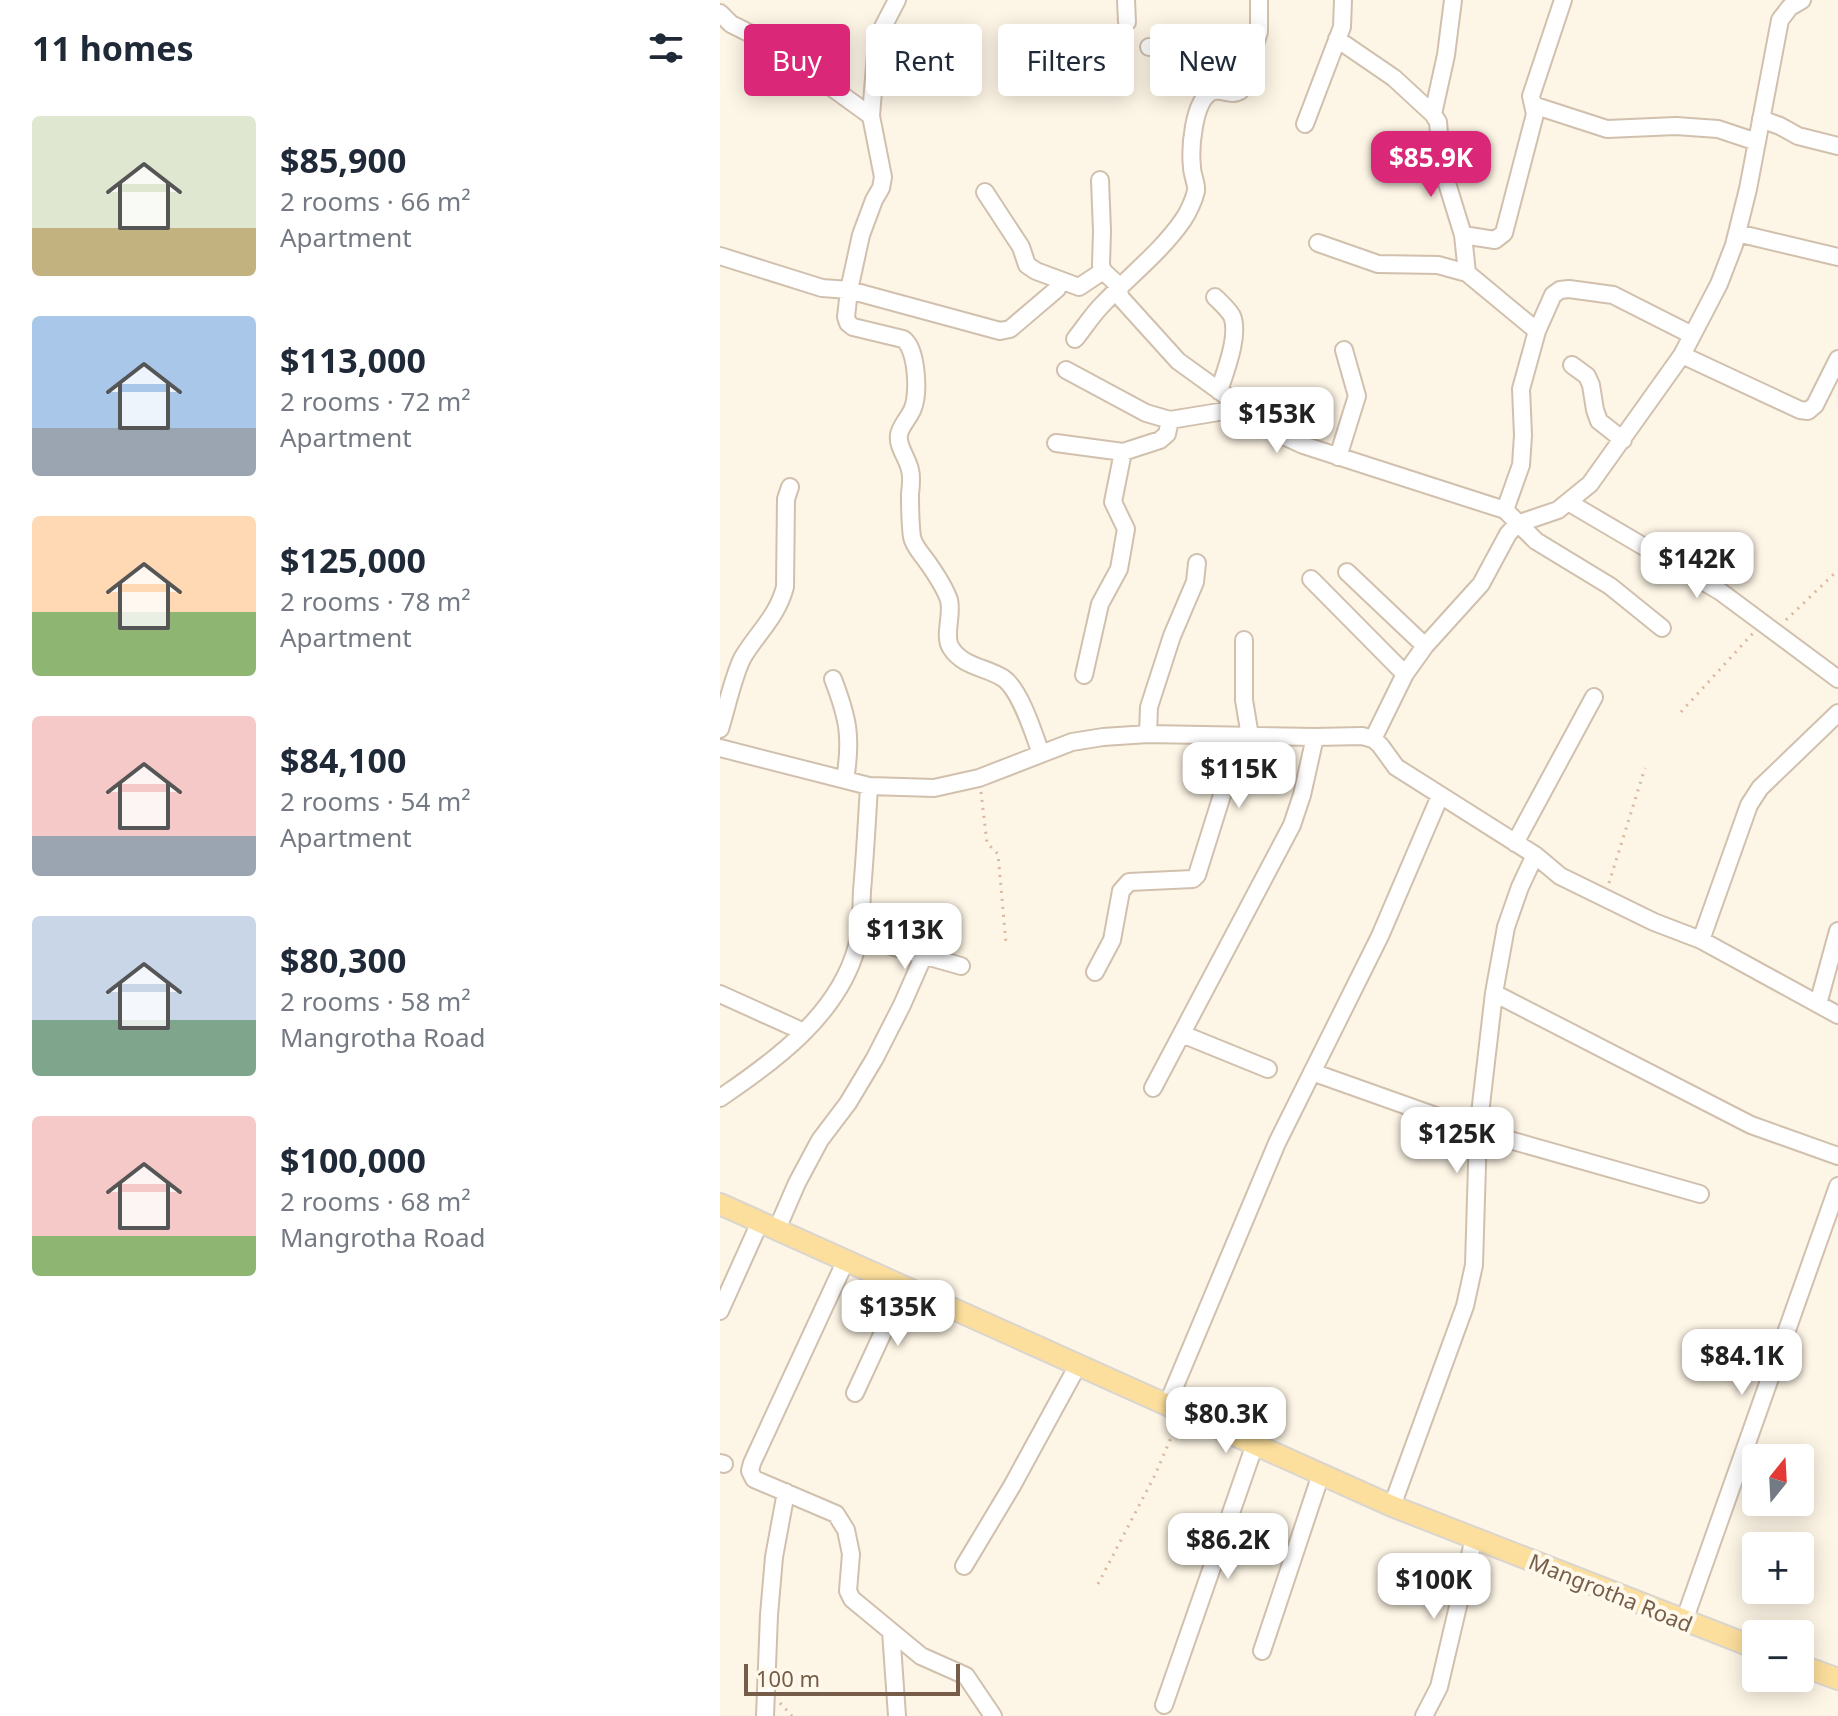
<!DOCTYPE html>
<meta charset="utf-8">
<style>
:root{--surface:#fff;--page:#f6f6f7;--text:#1f2937;--muted:#747a83;--accent:#db2777}
body{margin:0;font-family:"Noto Sans",sans-serif;background:var(--page);color:var(--text);height:100vh;display:flex;flex-direction:column;font-size:30px;white-space:nowrap}
*{box-sizing:border-box;margin:0}
p{font-size:26px;color:var(--muted)}
.icon{flex:none;width:44px;height:44px;fill:none;stroke:currentColor;stroke-width:2;stroke-linecap:round;stroke-linejoin:round}
.map{position:relative;flex:1;overflow:hidden}
.sheet{display:flex;flex-direction:column;background:var(--surface);width:720px}
.sheet>*{flex:none}
.hud{position:absolute;left:24px;top:24px;width:760px;height:72px;display:flex;gap:16px}
.needle{width:52px;rotate:18deg}
.tools{position:absolute;left:1022px;top:1444px;display:grid;gap:16px}
.tools a{display:grid;place-items:center;width:72px;height:72px;border-radius:8px;background:var(--surface);box-shadow:0 4px 20px #0003;font-size:40px}
.scale{position:absolute;left:24px;bottom:20px;width:216px;box-sizing:border-box;padding-left:8px;border:4px solid #765d4a;border-top:0;font-size:22px;line-height:28px;white-space:nowrap;color:#765d4a;-webkit-text-stroke:6px #fff9ec;paint-order:stroke}
.price{position:absolute;translate:-50% -68px;padding:0 18px;border-radius:16px;background:#fff;color:#222;font-size:26px;line-height:52px;filter:drop-shadow(0 2px 4px #0008)}
.price::after{content:'';position:absolute;left:50%;top:48px;width:24px;height:18px;margin-left:-12px;background:inherit;clip-path:polygon(0 0,100% 0,50% 100%)}
.price.current{background:var(--accent);color:#fff}
ul{padding:0;list-style:none}
li{display:flex;align-items:center;gap:24px;height:200px;padding:0 32px}
li span{display:grid;place-items:center;flex:none;width:224px;height:160px;border-radius:8px;color:#555}
li>.icon{margin-inline-start:auto}
span .icon{width:96px;height:96px;fill:#fffc;stroke-width:1}
li b{font-size:34px}
h2{display:flex;justify-content:space-between;align-items:center;height:96px;padding:0 32px;font-size:34px}
.pill{padding:0 28px;border-radius:8px;background:var(--surface);box-shadow:0 4px 20px #0003;font-size:28px;line-height:72px}
.pill.current{background:var(--accent);color:#fff}
main{display:flex;flex:1;min-height:0}
.map>svg:first-child{display:block}
.lines{fill:none;stroke-linecap:round;stroke-linejoin:round}
.minor-casing{stroke:#d1c0ae;stroke-width:20}
.major-casing{stroke:#dbd5d0;stroke-width:24}
.path{stroke:#d8b99f;stroke-width:3;stroke-dasharray:2 6;stroke-linecap:butt}
.minor{stroke:#fff;stroke-width:16}
.major{stroke:#fcdf9d;stroke-width:20}
.labels{text-anchor:middle;dominant-baseline:central;stroke-width:8;stroke-linejoin:round;paint-order:stroke}
.street-label{font-size:22px;fill:#765d4a;stroke:#fff9ec}
</style>
<main>
<section class="sheet">
<h2>11 homes<svg class="icon" aria-label="filters" viewBox="0 0 24 24"><path d="M4 7h16M4 17h16"/><circle cx="9" cy="7" r="2"/><circle cx="15" cy="17" r="2"/></svg></h2>
<ul>
<li><span style="background:linear-gradient(#dfe7d0 70%,#c2b280 0)"><svg class="icon" aria-label="home" viewBox="0 0 24 24"><path d="M3 11l9-7 9 7M6 9v11h12V9"/></svg></span><div><b>$85,900</b><p>2 rooms · 66 m²</p><p>Apartment</p></div></li>
<li><span style="background:linear-gradient(#a9c7e8 70%,#9aa5b1 0)"><svg class="icon" aria-label="home" viewBox="0 0 24 24"><path d="M3 11l9-7 9 7M6 9v11h12V9"/></svg></span><div><b>$113,000</b><p>2 rooms · 72 m²</p><p>Apartment</p></div></li>
<li><span style="background:linear-gradient(#ffd9b3 60%,#8fb573 0)"><svg class="icon" aria-label="home" viewBox="0 0 24 24"><path d="M3 11l9-7 9 7M6 9v11h12V9"/></svg></span><div><b>$125,000</b><p>2 rooms · 78 m²</p><p>Apartment</p></div></li>
<li><span style="background:linear-gradient(#f6c9c9 75%,#9aa5b1 0)"><svg class="icon" aria-label="home" viewBox="0 0 24 24"><path d="M3 11l9-7 9 7M6 9v11h12V9"/></svg></span><div><b>$84,100</b><p>2 rooms · 54 m²</p><p>Apartment</p></div></li>
<li><span style="background:linear-gradient(#c9d6e8 65%,#7fa58c 0)"><svg class="icon" aria-label="home" viewBox="0 0 24 24"><path d="M3 11l9-7 9 7M6 9v11h12V9"/></svg></span><div><b>$80,300</b><p>2 rooms · 58 m²</p><p>Mangrotha Road</p></div></li>
<li><span style="background:linear-gradient(#f6c9c9 75%,#8fb573 0)"><svg class="icon" aria-label="home" viewBox="0 0 24 24"><path d="M3 11l9-7 9 7M6 9v11h12V9"/></svg></span><div><b>$100,000</b><p>2 rooms · 68 m²</p><p>Mangrotha Road</p></div></li>
</ul>
</section>
<div class="map">
<svg width="1118" height="1716" viewBox="0 0 1118 1716">
<rect width="100%" height="100%" fill="#fdf5e5"/>
<g class="lines">
<defs>
<path id="minor" d="M177,0L163,27L156,53L151,116L163,177L161,188L154,200L141,235L129,290L126,317L128,323L133,327L183,339C197,348 199,393 193,408C190,417 180,426 179,435C177,446 188,459 190,470C192,477 191,486 190,494C190,509 190,522 192,537C194,547 202,554 208,563C215,573 225,588 229,600C233,615 223,636 231,648C243,667 266,667 283,678C300,689 314,734 321,754
M406,0L407,22
M0,13L11,24L53,45L151,116
M617,39L674,78L713,114L718,122L722,167L743,235L747,273
M429,47L534,46
M813,105L887,129L956,126L998,129L1037,142
M713,114L726,55L733,0
M1041,119L1060,126L1078,136L1118,146
M585,124L622,27L623,0
M380,180L382,231L381,265L383,271L396,283L401,298L458,361L559,434L583,445L785,510L816,541L890,586L942,628
M265,192L301,247L307,265L316,271L359,287L383,271
M1017,233L1118,257
M743,235L775,240L784,233L815,114L811,96L843,0
M598,243L658,264L718,265L747,273L817,331
M0,256L102,288L129,290L280,331L290,329L337,289L340,280
M495,297C501,303 508,309 512,316C520,335 505,372 499,391
M355,339C364,328 372,315 382,305C409,276 441,252 463,220C468,213 474,200 476,191C477,184 472,175 472,167C470,149 473,102 491,92C501,87 510,97 520,91L539,32V0
M962,355L1080,410L1088,411L1095,405L1118,359
M852,365L867,376L871,385L875,410L879,421L903,440
M346,370L426,413L450,420L523,408
M336,443L403,452L440,440L447,434L450,420
M618,457L637,396L624,350
M848,502L1001,592L1118,679
M785,510L801,465L803,435L801,389L817,331L833,295L840,290L849,289L893,295L972,335
M627,572L705,646
M591,579L685,674
M524,640V700L530,736
M364,675L380,604L399,569L406,529L393,502L403,452
M113,679C128,718 132,737 125,780
M0,729C6,710 14,673 23,657C38,632 57,617 65,587L66,499L70,487
M428,734L429,707L452,636L475,582L477,563
M653,739L685,674L705,646L761,584L788,534L797,524L838,510L870,484L962,355L999,284L1014,245L1028,189L1060,20L1070,7L1082,0
M0,748L149,786L214,788L259,778L352,742L383,737L428,734L595,737L642,736L653,739L660,745L676,767L815,855L840,876L934,922L981,940L1118,1015
M795,843L874,697
M139,937L241,966
M981,940L1029,805L1040,788L1118,713
M375,972L392,940L401,891L409,882L473,879L477,875L503,792L505,736
M774,993L1031,1125L1118,1156
M0,994L84,1032
M1098,1004L1118,931
M462,1034L548,1069
M592,1072L758,1131L980,1194
M433,1088L572,825L582,795L595,737
M0,1098C55,1061 119,1014 137,946C142,928 141,909 142,891C145,856 147,821 149,786
M57,1229L77,1183L100,1140L128,1103L155,1058L182,1005L204,955
M126,1260L32,1463L30,1471L34,1479L116,1514L126,1530L131,1554L128,1591L132,1599L201,1656L246,1676L273,1716
M0,1311L40,1222
M135,1393L184,1287
M447,1405L557,1143L660,936L720,796
M0,1463L4,1464
M672,1506L745,1306L754,1265L758,1131L774,993L786,927L800,887L815,855
M244,1566L292,1486L358,1365
M964,1621L1118,1186
M171,1631L177,1716
M542,1651L601,1474
M444,1705L535,1444
M45,1716L49,1615L54,1557L66,1492
M704,1716L719,1687L754,1538"/>
<path id="major" d="M0,1204L672,1506L1036,1648
M1080,1665L1118,1679"/>
</defs>
<use href="#minor" class="minor-casing"/>
<use href="#major" class="major-casing"/>
<path class="path" d="M1066,620L1118,570
M961,712L1034,632
M261,792L267,843L278,854L286,943
M889,883L925,768
M378,1584L435,1475L456,1426
M60,1703L72,1716"/>
<use href="#minor" class="minor"/>
<use href="#major" class="major"/>
</g>
<g class="labels">
<g class="street-label">
<text transform="translate(891 1592) rotate(22)">Mangrotha Road</text>
</g>
</g>
</svg>
<div class="tools">
<a><svg class="needle" viewBox="-14 -14 28 28"><path d="M0-13l5 13h-10z" fill="#e53935"/><path d="M0 13l5-13h-10z" fill="#747a83"/></svg></a>
<a>+</a>
<a>−</a>
</div>
<div class="scale">100 m</div>
<b class="price current" style="left:711px;top:199px">$85.9K</b>
<b class="price" style="left:557px;top:455px">$153K</b>
<b class="price" style="left:977px;top:600px">$142K</b>
<b class="price" style="left:519px;top:810px">$115K</b>
<b class="price" style="left:185px;top:971px">$113K</b>
<b class="price" style="left:737px;top:1175px">$125K</b>
<b class="price" style="left:178px;top:1348px">$135K</b>
<b class="price" style="left:1022px;top:1397px">$84.1K</b>
<b class="price" style="left:506px;top:1455px">$80.3K</b>
<b class="price" style="left:508px;top:1581px">$86.2K</b>
<b class="price" style="left:714px;top:1621px">$100K</b>
<div class="hud">
<a class="pill current">Buy</a>
<a class="pill">Rent</a>
<a class="pill">Filters</a>
<a class="pill">New</a>
</div>
</div>
</main>
